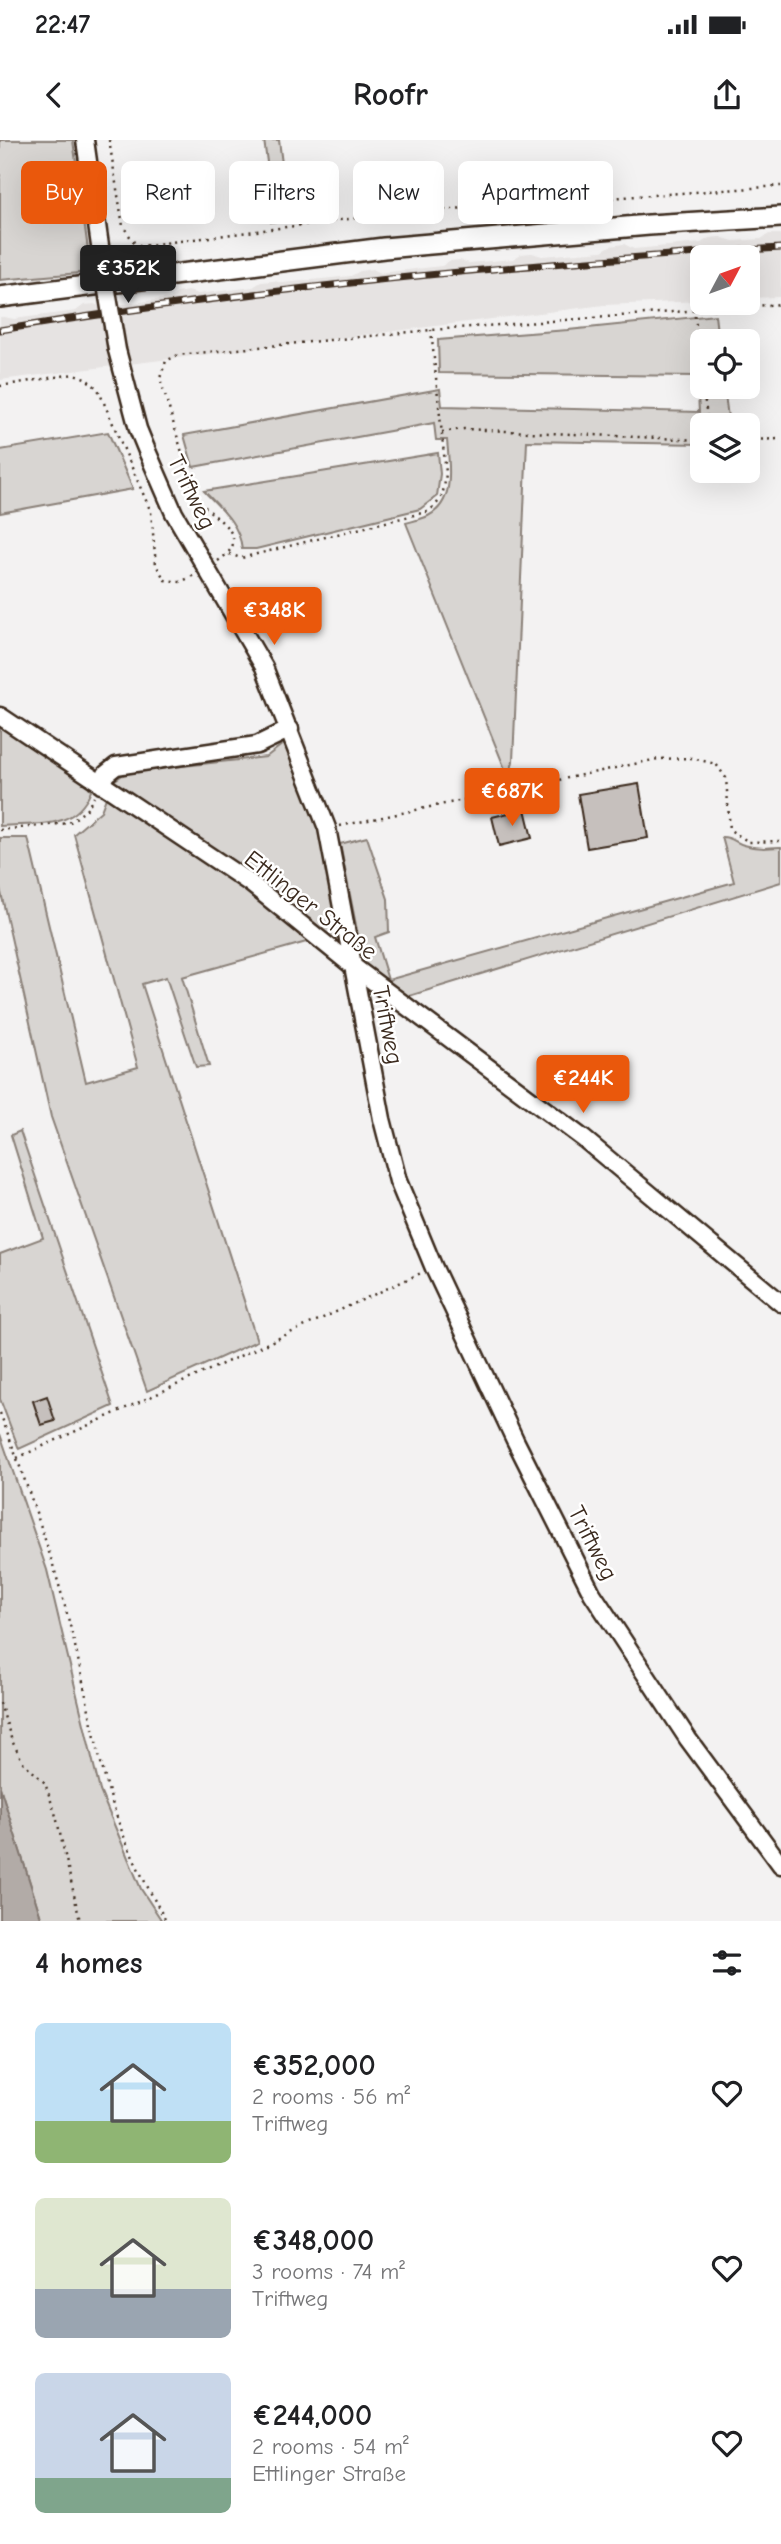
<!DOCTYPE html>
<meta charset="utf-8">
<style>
:root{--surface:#fff;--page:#f2f2f2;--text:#202124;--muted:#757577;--accent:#ea580c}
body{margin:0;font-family:"Comic Neue",sans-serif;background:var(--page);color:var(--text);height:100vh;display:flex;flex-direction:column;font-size:26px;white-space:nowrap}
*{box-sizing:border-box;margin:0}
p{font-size:23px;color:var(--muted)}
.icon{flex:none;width:38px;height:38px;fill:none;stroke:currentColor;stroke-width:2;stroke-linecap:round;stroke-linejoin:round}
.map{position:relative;height:1781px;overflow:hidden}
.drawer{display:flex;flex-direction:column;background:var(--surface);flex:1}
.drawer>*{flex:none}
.guide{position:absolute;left:21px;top:21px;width:740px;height:63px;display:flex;gap:14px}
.needle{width:46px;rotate:49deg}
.tools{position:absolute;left:690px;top:105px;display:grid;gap:14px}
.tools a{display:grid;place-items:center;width:70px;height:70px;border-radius:10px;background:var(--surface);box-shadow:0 7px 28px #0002;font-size:35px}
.price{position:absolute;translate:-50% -60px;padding:0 16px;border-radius:7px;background:var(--accent);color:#fff;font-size:23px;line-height:46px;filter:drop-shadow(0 2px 4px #0008)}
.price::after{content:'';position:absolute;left:50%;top:42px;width:21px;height:16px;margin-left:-10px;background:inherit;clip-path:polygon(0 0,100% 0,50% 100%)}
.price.selected{background:#222;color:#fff}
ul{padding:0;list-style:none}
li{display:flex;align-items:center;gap:21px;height:175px;padding:0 35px}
li span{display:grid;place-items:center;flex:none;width:196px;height:140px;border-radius:10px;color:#555}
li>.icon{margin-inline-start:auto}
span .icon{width:84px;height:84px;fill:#fffc;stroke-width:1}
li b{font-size:30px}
h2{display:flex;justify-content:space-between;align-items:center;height:84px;padding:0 35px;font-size:30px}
.chip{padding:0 24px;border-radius:10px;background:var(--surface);box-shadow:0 7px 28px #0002;font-size:24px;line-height:63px}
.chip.selected{background:var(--accent);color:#fff}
.status{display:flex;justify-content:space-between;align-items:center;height:49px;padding:0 35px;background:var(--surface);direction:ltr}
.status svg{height:19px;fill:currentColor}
header{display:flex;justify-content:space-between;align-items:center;height:91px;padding:0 35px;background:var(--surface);font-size:32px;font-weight:700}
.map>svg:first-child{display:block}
.built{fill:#e6e3e2}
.green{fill:#d8d5d2;stroke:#8a8078;stroke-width:2}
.water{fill:#b2aba7;stroke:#827770;stroke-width:2}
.building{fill:#c6c0bd;stroke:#3b2a1e;stroke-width:2}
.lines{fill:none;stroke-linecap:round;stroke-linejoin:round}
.minor-casing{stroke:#3b2a1e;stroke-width:21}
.major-casing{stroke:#3b2a1e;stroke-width:24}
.path{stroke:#3b2a1e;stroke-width:2.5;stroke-dasharray:2 5;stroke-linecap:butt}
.minor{stroke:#fff;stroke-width:16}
.major{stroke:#fff;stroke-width:19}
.rail-casing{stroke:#3b2a1e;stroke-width:7}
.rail{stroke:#fff;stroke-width:4.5;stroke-dasharray:13;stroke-linecap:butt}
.minor-bridge-casing{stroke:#3b2a1e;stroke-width:21;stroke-linecap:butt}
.minor-bridge{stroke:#fff;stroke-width:16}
.labels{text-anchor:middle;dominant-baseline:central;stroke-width:5;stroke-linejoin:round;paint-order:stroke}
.street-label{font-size:24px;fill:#3b2a1e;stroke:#fff}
</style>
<div class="status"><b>22:47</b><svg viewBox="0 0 49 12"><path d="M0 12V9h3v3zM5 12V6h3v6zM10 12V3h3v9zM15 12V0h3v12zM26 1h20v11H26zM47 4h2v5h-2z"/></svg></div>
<header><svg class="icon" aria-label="back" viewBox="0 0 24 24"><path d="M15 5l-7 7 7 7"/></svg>Roofr<svg class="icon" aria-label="share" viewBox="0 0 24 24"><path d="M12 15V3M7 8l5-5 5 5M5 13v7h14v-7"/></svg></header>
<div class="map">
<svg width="781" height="1781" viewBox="0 0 781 1781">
<rect width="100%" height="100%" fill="#f3f2f2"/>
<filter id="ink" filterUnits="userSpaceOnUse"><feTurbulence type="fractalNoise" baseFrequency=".0143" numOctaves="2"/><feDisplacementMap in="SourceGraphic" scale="14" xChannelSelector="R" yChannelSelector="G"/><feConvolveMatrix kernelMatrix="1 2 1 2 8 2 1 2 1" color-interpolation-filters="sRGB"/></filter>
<g filter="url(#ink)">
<path class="built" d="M769,94H781V157L747,158V117H702V161L604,165L0,240V177H4L14,179L76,171L84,165L94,164L103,167L170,158L177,153L188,151L198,154L253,147L261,142L274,141L283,143L351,136L360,131L372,129L381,133L442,126L449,121L460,120L469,123L513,119L521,114L532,113L542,116L602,111L610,106L624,104L634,109L701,103L709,98L720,97L733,101L761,99Z"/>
<path class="green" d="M0,0H73L91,132L0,140Z
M264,0H279L289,79L271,82L272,59Z
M715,175L718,201H702V247H724L729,285H702V304L527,301L513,621L509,639L406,383C413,381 422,379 428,376C456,362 449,325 447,300H436L434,283L193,327L184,295L440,249L442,266L699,272L697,236L439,233L438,200L568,190Z
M108,292L133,349L0,373V310Z
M438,313L440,334L437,356L420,369L256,409H242C239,383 221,369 204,351Z
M0,585L87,643L91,651C75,691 37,683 0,686Z
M283,604L291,610L316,675L342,792L336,799L324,797L276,770L310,801L182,837L209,926L196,927L166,837L142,844L257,1201L147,1251L51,977L0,748V698H28L86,942L138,927L74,694L101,671L112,642L127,632L266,617Z
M367,697L388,759L389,792L375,797L388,840L734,742L722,697C732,697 736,703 744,705C757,709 768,708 781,707V742L406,857L364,826L340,704Z
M20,991L113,1266L19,1309L0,1259V1114L43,1098L11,995Z
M0,1294L47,1430L100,1651L141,1749L162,1781H42L0,1647Z"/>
<path class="water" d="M0,1647L42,1781H0Z"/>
<path class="building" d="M639,644L648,698L587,708L578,654Z
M525,669L532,698L499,706L492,677Z
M47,1256L55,1281L41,1285L33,1261Z"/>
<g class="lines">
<defs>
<path id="minor" d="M85,0L103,127
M117,210L138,289L147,311L174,373L264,527L327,688L382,979L398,1041L434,1128L515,1300L592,1453L688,1599L781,1725
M0,576L250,743L354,827L584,999L781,1163
M101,645L106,634L116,626L257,605L290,589"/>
<path id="major" d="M0,157L384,108L649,85L781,77"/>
</defs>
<use href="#minor" class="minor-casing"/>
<use href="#major" class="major-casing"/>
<path class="path" d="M109,0L123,86L133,101L141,106L394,73L781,46
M694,169L702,234
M0,246L74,234L85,238L98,249L151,372L156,425L165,440L181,442L194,435
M703,247L708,285
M442,292L464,289L702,300
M747,300L781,299
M229,414L241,418L426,372C443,363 444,350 446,333L431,190
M218,421C251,399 223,384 205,367C197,360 195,351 191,343L160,238L166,221L178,215L431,190L781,164
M340,686L658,619L691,618L716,624L726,638L730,690L749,702L781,701
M0,690L69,683L86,670L94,657
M0,1273C25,1339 49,1406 67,1474C86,1544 95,1617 120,1686C132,1719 149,1750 166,1781
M17,1318L421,1133
M0,1563L12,1601L23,1622L45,1643L56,1676L80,1781"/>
<use href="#minor" class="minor"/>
<use href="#major" class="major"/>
<defs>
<path id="rail" d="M0,190C258,148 520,123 781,108"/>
</defs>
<use href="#rail" class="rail-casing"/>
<use href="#rail" class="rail"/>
<defs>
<path id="minor-bridge" d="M103,127L117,210"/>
</defs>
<use href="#minor-bridge" class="minor-bridge-casing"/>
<use href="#minor-bridge" class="minor-bridge"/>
</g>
</g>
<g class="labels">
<g class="street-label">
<text transform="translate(192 352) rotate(64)">Triftweg</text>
<text transform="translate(311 765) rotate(38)">Ettlinger Straße</text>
<text transform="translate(388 885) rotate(79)">Triftweg</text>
<text transform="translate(593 1403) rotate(63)">Triftweg</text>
</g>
</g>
</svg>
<div class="tools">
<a><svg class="needle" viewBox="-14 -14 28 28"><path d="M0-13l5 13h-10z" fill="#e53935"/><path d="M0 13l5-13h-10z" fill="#757577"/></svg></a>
<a><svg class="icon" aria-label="locate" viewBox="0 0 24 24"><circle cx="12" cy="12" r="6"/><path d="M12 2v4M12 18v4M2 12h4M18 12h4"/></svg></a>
<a><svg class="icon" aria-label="layers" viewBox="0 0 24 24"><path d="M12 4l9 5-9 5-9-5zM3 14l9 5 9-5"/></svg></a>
</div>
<b class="price selected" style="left:128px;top:165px">€352K</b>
<b class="price" style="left:274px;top:507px">€348K</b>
<b class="price" style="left:512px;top:688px">€687K</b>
<b class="price" style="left:583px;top:975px">€244K</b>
<div class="guide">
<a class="chip selected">Buy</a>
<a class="chip">Rent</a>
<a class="chip">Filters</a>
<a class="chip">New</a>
<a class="chip">Apartment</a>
</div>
</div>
<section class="drawer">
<h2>4 homes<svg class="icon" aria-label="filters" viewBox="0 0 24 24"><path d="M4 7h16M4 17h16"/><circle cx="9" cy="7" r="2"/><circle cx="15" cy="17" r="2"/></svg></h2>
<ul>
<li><span style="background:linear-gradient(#bfe0f5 70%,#8fb573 0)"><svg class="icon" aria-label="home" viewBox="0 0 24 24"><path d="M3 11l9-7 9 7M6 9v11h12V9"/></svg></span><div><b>€352,000</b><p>2 rooms · 56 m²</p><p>Triftweg</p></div><svg class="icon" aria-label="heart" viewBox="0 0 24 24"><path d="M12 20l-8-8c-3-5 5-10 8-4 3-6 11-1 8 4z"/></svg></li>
<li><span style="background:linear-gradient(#dfe7d0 65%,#9aa5b1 0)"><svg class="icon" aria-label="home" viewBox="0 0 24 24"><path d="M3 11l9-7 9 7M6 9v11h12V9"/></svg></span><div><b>€348,000</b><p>3 rooms · 74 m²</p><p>Triftweg</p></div><svg class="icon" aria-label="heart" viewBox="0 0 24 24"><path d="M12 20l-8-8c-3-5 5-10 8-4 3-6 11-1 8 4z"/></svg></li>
<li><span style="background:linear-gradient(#c9d6e8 75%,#7fa58c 0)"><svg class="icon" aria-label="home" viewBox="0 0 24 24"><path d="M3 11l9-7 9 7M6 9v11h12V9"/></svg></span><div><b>€244,000</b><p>2 rooms · 54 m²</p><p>Ettlinger Straße</p></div><svg class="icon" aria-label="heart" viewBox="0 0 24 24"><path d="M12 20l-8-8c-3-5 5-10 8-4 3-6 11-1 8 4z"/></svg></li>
</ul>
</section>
